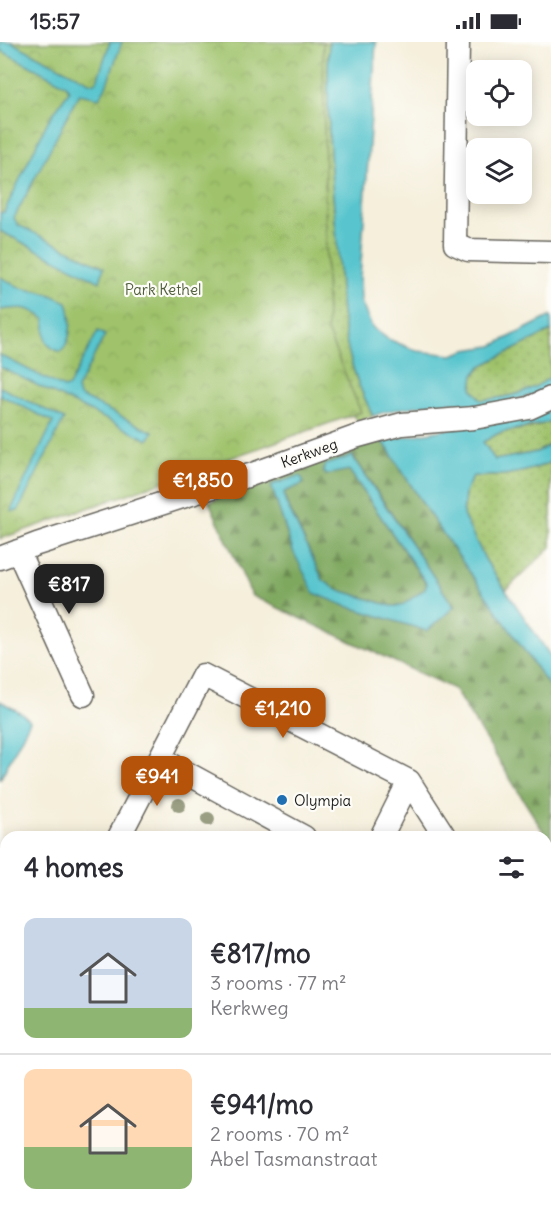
<!DOCTYPE html>
<meta charset="utf-8">
<style>
:root{--surface:#fff;--page:#f7f7f7;--text:#2b2b33;--muted:#7c7c81;--line:#e1e1e2;--accent:#b45309}
body{margin:0;font-family:Delius,sans-serif;background:var(--page);color:var(--text);height:100vh;display:flex;flex-direction:column;font-size:22px;white-space:nowrap}
*{box-sizing:border-box;margin:0}
p{font-size:20px;color:var(--muted)}
.icon{flex:none;width:33px;height:33px;fill:none;stroke:currentColor;stroke-width:2;stroke-linecap:round;stroke-linejoin:round}
.map{position:relative;flex:1;overflow:hidden}
.details{position:absolute;left:0px;top:789px;width:552px;height:384px;display:flex;flex-direction:column;background:var(--surface);border-radius:18px 18px 0 0;box-shadow:0 3px 15px #0003}
.details>*{flex:none}
.fabs{position:absolute;left:466px;top:18px;display:grid;gap:12px}
.fabs a{display:grid;place-items:center;width:66px;height:66px;border-radius:12px;background:var(--surface);box-shadow:0 3px 15px #0003;font-size:30px}
.price{position:absolute;translate:-50% -51px;padding:0 14px;border-radius:12px;background:var(--accent);color:#fff;font-size:20px;line-height:39px;filter:drop-shadow(0 2px 3px #0008)}
.price::after{content:'';position:absolute;left:50%;top:36px;width:18px;height:14px;margin-left:-9px;background:inherit;clip-path:polygon(0 0,100% 0,50% 100%)}
.price.selected{background:#222;color:#fff}
ul{padding:0;list-style:none}
li{display:flex;align-items:center;gap:18px;height:150px;padding:0 24px}
li+li{border-top:2px solid var(--line)}
li span{display:grid;place-items:center;flex:none;width:168px;height:120px;border-radius:12px;color:#555}
li>.icon{margin-inline-start:auto}
span .icon{width:72px;height:72px;fill:#fffc;stroke-width:1}
li b{font-size:26px}
h2{display:flex;justify-content:space-between;align-items:center;height:72px;padding:0 24px;font-size:26px}
.status{display:flex;justify-content:space-between;align-items:center;height:42px;padding:0 30px;background:var(--surface);direction:ltr}
.status svg{height:16px;fill:currentColor}
.map>svg:first-child{display:block}
.grass{fill:url(#grass-dots);stroke:#5e6f44;stroke-width:1.5}
.forest{fill:url(#forest-firs);stroke:#4e623e;stroke-width:1.5;fill-rule:evenodd}
.park{fill:url(#park-crowns);stroke:#5e6f44;stroke-width:1.5}
.water{fill:#58c5ce;stroke:#3a7075;stroke-width:1.5}
.lines{fill:none;stroke-linecap:round;stroke-linejoin:round}
.minor-casing{stroke:#68665f;stroke-width:25}
.minor{stroke:#fff;stroke-width:22}
.tree{fill:#9a9f84}
.poi-dot{fill:#1f6fb2;stroke:#fdfcf7;stroke-width:2}
.labels{text-anchor:middle;dominant-baseline:central;stroke-width:4.5;stroke-linejoin:round;paint-order:stroke}
.park-label{font-size:15px;fill:#505e3c;stroke:#fdfcf7}
.street-label{font-size:15px;fill:#1c1c1c;stroke:#fdfcf7}
.poi-label{font-size:15px;fill:#1c1c1c;stroke:#fdfcf7;text-anchor:start}
</style>
<div class="status"><b>15:57</b><svg viewBox="0 0 49 12"><path d="M0 12V9h3v3zM5 12V6h3v6zM10 12V3h3v9zM15 12V0h3v12zM26 1h20v11H26zM47 4h2v5h-2z"/></svg></div>
<div class="map">
<svg width="551" height="1173" viewBox="0 0 551 1173">
<defs>
<pattern id="grass-dots" width="8" height="8" patternUnits="userSpaceOnUse" patternTransform="scale(1.5)"><rect width="8" height="8" fill="#9fc26b"/><path d="M2 2h.1M6 6h.1" fill="none" stroke="#88a65c" stroke-width="1.8" stroke-linecap="round"/></pattern>
<pattern id="forest-firs" width="22" height="20" patternUnits="userSpaceOnUse" patternTransform="scale(1.5)"><rect width="22" height="20" fill="#7fa85f"/><path d="M5 1l3.5 6h-7zM16 11l3.5 6h-7z" fill="#67884e"/></pattern>
<pattern id="park-crowns" width="20" height="18" patternUnits="userSpaceOnUse" patternTransform="scale(1.5)"><rect width="20" height="18" fill="#9fc26b"/><path d="M2 6a3 3 0 1 1 6 0M12 15a3 3 0 1 1 6 0" fill="none" stroke="#88a65c"/></pattern>
</defs>
<rect width="100%" height="100%" fill="#fdfcf7"/>
<filter id="ink" filterUnits="userSpaceOnUse"><feTurbulence type="fractalNoise" baseFrequency=".0167" numOctaves="2"/><feDisplacementMap in="SourceGraphic" scale="12" xChannelSelector="R" yChannelSelector="G"/><feConvolveMatrix kernelMatrix="1 2 1 2 8 2 1 2 1" color-interpolation-filters="sRGB"/></filter>
<filter id="wash" filterUnits="userSpaceOnUse"><feTurbulence type="fractalNoise" baseFrequency=".008" numOctaves="4" result="noise"/><feDisplacementMap in="SourceGraphic" scale="24" xChannelSelector="R" yChannelSelector="G"/><feGaussianBlur stdDeviation="1.35" result="paint"/><feColorMatrix in="noise" values="0 0 0 0 0 0 0 0 0 0 0 0 0 0 0 0 0 1.4 0 .05"/><feComposite in="paint" operator="in"/></filter>
<g filter="url(#wash)">
<rect width="100%" height="100%" fill="#f5efdc"/>
<path class="grass" d="M310,0H329C326,63 330,125 336,187C340,229 339,274 350,315C355,336 364,355 373,374L359,379L352,373L319,325Z
M551,289V335C527,352 510,355 481,358L472,346L474,333L481,324Z
M551,379V402L537,410L495,418L483,400L499,391L535,385Z
M551,420V505L506,548L486,519L463,473L465,450L473,434C500,435 527,431 551,420Z
M0,1076L6,1078V1107L0,1104Z
M143,1167H213L211,1173H156Z"/>
<path class="forest" d="M383,399L428,470L551,647V802L454,647L252,554L209,460C265,436 324,412 383,399ZM354,415L454,565L427,589L343,563L293,509L271,443L280,439L303,442L284,450L286,459L323,538L336,547L391,564H401L425,547L427,543L349,428L325,433Z
M551,877V920L546,925V889Z
M546,936L551,944V1009L546,1011Z"/>
<path class="park" d="M0,0H323L327,289L361,370L0,497Z"/>
<path class="water" d="M0,0H11L91,41L97,39L110,0H122L105,47L99,56L79,52L14,176L18,183L104,225L100,240L0,189V171L4,170L48,79L69,49L66,43L0,8Z
M329,0H376L360,236L361,260L372,285L388,297L417,309L452,313L466,308L492,304L551,274V289L481,324L474,333L472,346L481,358C510,355 527,352 551,335V346C529,355 507,361 484,363C476,364 468,362 460,361C439,360 393,366 373,374C364,355 355,336 350,315C339,274 340,229 336,187C330,125 326,63 329,0Z
M0,235L21,246L49,252L67,260C72,276 73,297 61,310C41,303 45,295 45,277C28,264 21,265 0,268Z
M98,289L105,293L77,347L79,354L153,390L148,398L0,325V313L64,346L69,344Z
M0,345L64,377L18,469H11L21,446L53,380L0,353Z
M551,368V379L546,381L499,391L483,400L495,418L537,410L551,402V420C527,431 500,435 473,434L465,450L463,473L486,519L551,615V647L428,470L383,399Z
M352,414L454,565L427,589L343,563L314,551L293,509L271,443L299,434L303,437V442L284,450L285,459L323,538L336,547L391,564H401L425,547L427,542L349,428L325,433L323,429L325,423Z
M0,659L23,672L30,679L0,738Z
M0,1041L6,1043V1078L0,1076Z"/>
</g>
<g filter="url(#ink)">
<g class="lines">
<defs>
<path id="minor" d="M458,0L455,202L468,208L551,210
M18,509L83,653
M0,516L37,502L250,433L355,395L402,382L474,376L529,366L551,356
M161,717L304,795
M409,739L445,795
M119,795L203,633L409,739L381,795
M0,918L6,921
M546,1041L551,1044
M546,1067L551,1063
M32,1173L35,1167"/>
</defs>
<use href="#minor" class="minor-casing"/>
<use href="#minor" class="minor"/>
</g>
<g class="tree">
<circle cx="179" cy="763" r="7"/>
<circle cx="208" cy="777" r="7"/>
</g>
</g>
<circle class="poi-dot" cx="282" cy="758" r="6"/>
<g class="labels">
<g class="park-label">
<text x="163" y="247">Park Kethel</text>
</g>
<g class="street-label">
<text transform="translate(309 411) rotate(-20)">Kerkweg</text>
</g>
<g class="poi-label">
<text x="294" y="758">Olympia</text>
</g>
</g>
</svg>
<div class="fabs">
<a><svg class="icon" aria-label="locate" viewBox="0 0 24 24"><circle cx="12" cy="12" r="6"/><path d="M12 2v4M12 18v4M2 12h4M18 12h4"/></svg></a>
<a><svg class="icon" aria-label="layers" viewBox="0 0 24 24"><path d="M12 4l9 5-9 5-9-5zM3 14l9 5 9-5"/></svg></a>
</div>
<b class="price" style="left:203px;top:469px">€1,850</b>
<b class="price selected" style="left:69px;top:573px">€817</b>
<b class="price" style="left:283px;top:697px">€1,210</b>
<b class="price" style="left:157px;top:765px">€941</b>
<section class="details">
<h2>4 homes<svg class="icon" aria-label="filters" viewBox="0 0 24 24"><path d="M4 7h16M4 17h16"/><circle cx="9" cy="7" r="2"/><circle cx="15" cy="17" r="2"/></svg></h2>
<ul>
<li><span style="background:linear-gradient(#c9d6e8 75%,#8fb573 0)"><svg class="icon" aria-label="home" viewBox="0 0 24 24"><path d="M3 11l9-7 9 7M6 9v11h12V9"/></svg></span><div><b>€817/mo</b><p>3 rooms · 77 m²</p><p>Kerkweg</p></div></li>
<li><span style="background:linear-gradient(#ffd9b3 65%,#8fb573 0)"><svg class="icon" aria-label="home" viewBox="0 0 24 24"><path d="M3 11l9-7 9 7M6 9v11h12V9"/></svg></span><div><b>€941/mo</b><p>2 rooms · 70 m²</p><p>Abel Tasmanstraat</p></div></li>
</ul>
</section>
</div>
